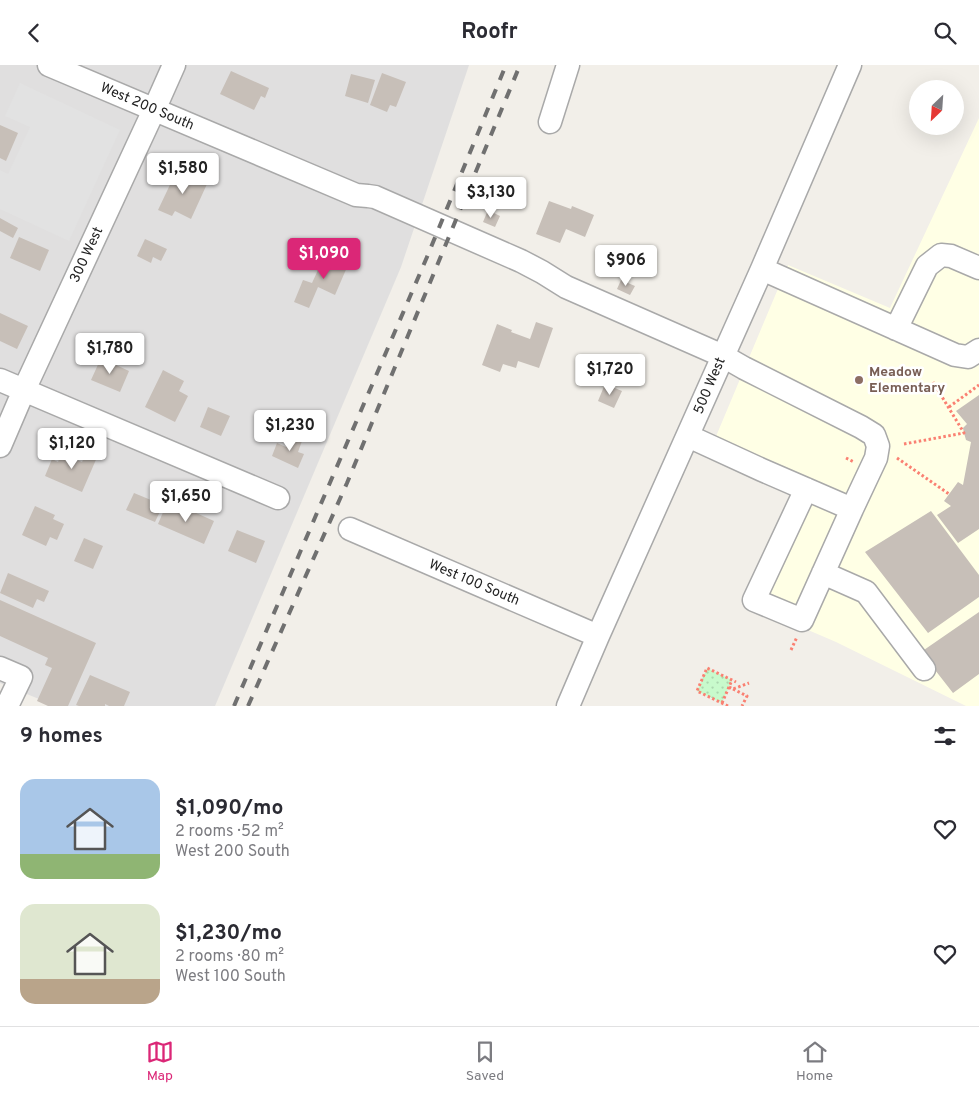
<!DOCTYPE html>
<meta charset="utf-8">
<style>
:root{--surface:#fff;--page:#f2f2f3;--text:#2b2b33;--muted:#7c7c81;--line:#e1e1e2;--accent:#db2777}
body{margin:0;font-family:Overpass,sans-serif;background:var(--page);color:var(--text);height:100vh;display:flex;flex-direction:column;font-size:19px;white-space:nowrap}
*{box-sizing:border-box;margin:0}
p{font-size:16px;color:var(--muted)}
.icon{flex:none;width:28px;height:28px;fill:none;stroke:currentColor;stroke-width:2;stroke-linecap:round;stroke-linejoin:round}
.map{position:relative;height:641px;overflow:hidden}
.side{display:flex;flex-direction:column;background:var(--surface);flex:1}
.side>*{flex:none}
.needle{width:32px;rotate:205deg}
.controls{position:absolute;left:909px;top:15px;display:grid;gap:10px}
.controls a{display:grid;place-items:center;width:55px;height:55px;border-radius:50%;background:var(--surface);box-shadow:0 5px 20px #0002;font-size:25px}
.price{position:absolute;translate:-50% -42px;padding:0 11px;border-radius:5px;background:#fff;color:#222;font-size:16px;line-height:32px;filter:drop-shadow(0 1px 2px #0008)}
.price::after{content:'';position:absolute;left:50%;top:30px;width:15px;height:11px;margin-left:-8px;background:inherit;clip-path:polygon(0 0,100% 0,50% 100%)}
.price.current{background:var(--accent);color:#fff}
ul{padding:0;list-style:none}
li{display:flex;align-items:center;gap:15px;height:125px;padding:0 20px}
li span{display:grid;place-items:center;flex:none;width:140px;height:100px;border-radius:15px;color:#555}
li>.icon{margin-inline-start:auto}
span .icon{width:60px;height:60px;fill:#fffc;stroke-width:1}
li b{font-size:21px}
h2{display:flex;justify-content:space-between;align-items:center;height:60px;padding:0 20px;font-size:21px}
header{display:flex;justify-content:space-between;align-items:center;height:65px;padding:0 20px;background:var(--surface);font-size:22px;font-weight:700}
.dock{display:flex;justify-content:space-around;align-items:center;height:70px;border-top:1px solid var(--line);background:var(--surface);font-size:14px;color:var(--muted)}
.dock a{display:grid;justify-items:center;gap:2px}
.dock .current{color:var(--accent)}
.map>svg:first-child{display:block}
.residential{fill:#e0dfdf}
.education{fill:#ffffe5}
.park{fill:url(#park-dots)}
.parking{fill:#e2e2e2}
.building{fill:#c7bfb8}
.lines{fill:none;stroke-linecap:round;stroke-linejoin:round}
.minor-casing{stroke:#a9a9a9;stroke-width:25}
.path{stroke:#fa8072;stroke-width:3;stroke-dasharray:2.5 2.5;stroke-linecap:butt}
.minor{stroke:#fff;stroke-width:22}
.rail{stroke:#707070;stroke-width:4;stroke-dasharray:10 10;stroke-linecap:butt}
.education-dot{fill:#8d6e63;stroke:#fff;stroke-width:2}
.labels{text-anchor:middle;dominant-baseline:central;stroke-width:5;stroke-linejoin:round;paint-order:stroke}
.street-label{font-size:14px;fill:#222;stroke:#fff}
.education-label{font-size:14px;font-weight:bold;fill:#785e54;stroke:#fff;text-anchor:start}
</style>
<header><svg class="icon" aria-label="back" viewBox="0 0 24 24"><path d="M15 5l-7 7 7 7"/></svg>Roofr<svg class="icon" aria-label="search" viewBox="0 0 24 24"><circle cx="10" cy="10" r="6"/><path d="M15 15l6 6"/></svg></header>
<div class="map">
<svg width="979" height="641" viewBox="0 0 979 641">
<defs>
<pattern id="park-dots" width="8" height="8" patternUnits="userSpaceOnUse" patternTransform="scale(1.25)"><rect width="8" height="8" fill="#c8facc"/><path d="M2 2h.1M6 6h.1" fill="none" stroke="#acd6af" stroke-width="1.8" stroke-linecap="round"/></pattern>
</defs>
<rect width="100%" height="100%" fill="#f2efe9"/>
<path class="residential" d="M0,0H469L401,202L215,641H56L0,618Z"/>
<path class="education" d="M979,53V641H966L836,577L745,538L796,428L709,388L788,200L890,243Z"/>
<path class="park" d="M707,603L732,615L722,638L697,626Z"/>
<path class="parking" d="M20,18L120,65L69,176L0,144V105L8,109L30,62L5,51Z"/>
<path class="building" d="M231,6L269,23L265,33L261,31L254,45L220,29Z
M382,8L406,17L396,42L390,40L387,47L370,40Z
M351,9L375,15L368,38L345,31Z
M0,60L18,68L6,96L0,93Z
M177,105L207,119L191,154L175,146L172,151L158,145Z
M549,136L571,144L572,141L594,150L585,172L566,164L560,178L536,169Z
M488,145L500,151L495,162L483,157Z
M0,153L18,163L13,173L0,166Z
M19,172L49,185L40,206L10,193Z
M145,174L167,184L161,196L153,192L151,198L137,191Z
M335,185L351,193L335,230L318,222L309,243L294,237L303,215L312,218L318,205L325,208Z
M621,215L635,221L630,230L617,224Z
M0,248L28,261L17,284L0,276Z
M536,257L553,263L539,303L518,296L516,303L503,299L500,307L482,300L497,259L512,265L511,267L530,274Z
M101,293L129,306L120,327L91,315Z
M163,305L184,316L179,326L188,331L175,357L145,342Z
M605,319L622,326L614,343L598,336Z
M979,330V464L958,478L937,450L951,441L944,436L958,417L963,420L971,377L966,375L964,368L963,363L967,359L956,346Z
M208,342L230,351L221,371L200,362Z
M291,371L302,376L298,387L304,389L298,403L272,391L277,378L286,382Z
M87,385L98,390L82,427L45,411L52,394L58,397L61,388L82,397Z
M134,428L163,440L155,457L126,445Z
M167,438L183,446L185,443L214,456L204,479L158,459Z
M35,441L55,450L53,454L64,459L57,475L50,472L46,481L22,470Z
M931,446L979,510V532L928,568L865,487Z
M237,465L265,476L256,498L228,486Z
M84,473L103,481L93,504L74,496Z
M8,508L49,526L44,537L37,534L33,543L0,528Z
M0,535L96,578L68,641H48L37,636L52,603L45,600L48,593L0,571Z
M979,547V609L953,628L921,587Z
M90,610L130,627L124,641H109L105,639V641H79L76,640Z"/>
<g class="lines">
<defs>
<path id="minor" d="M49,0L356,130L368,131L375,132L521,196L542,207L566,222L723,291L744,303L861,362L874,370L878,381L876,393L852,444L762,405L688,371
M550,57L568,0
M762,204L955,290L968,292L979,285
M896,264L927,201L941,190L951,191L979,203
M0,315L278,433
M0,381L24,325L154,45L174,0
M806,424L754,535L802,555L852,444
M350,464L598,571
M823,508L866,527L924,604
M0,603L21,612L7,641
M568,641L598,571L762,204L850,0"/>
</defs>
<use href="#minor" class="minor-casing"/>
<path class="path" d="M949,342L979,320
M904,379L964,368L933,317
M846,393L854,397
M897,393L949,429
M791,585L797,572
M729,622L733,624L749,618
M733,624L747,631L742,641
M722,638L732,615
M728,641L697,626L707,603L736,617"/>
<use href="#minor" class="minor"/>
<path class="rail" d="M234,641L427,192L506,0
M248,641L347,418L520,0"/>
</g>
<circle class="education-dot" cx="859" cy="315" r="5"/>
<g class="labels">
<g class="street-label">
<text transform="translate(147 42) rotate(23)">West 200 South</text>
<text transform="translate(87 190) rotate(-65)">300 West</text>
<text transform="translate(710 321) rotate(-67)">500 West</text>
<text transform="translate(474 518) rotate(23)">West 100 South</text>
</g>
<g class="education-label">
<text x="869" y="307">Meadow<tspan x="869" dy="16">Elementary</tspan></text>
</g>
</g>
</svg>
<div class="controls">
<a><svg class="needle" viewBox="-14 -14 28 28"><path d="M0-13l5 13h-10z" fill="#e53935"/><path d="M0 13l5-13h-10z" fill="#7c7c81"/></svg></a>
</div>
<b class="price" style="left:183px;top:130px">$1,580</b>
<b class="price" style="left:491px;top:154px">$3,130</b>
<b class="price current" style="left:324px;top:215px">$1,090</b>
<b class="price" style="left:626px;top:222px">$906</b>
<b class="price" style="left:110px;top:310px">$1,780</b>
<b class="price" style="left:610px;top:331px">$1,720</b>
<b class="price" style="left:290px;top:387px">$1,230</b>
<b class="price" style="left:72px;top:405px">$1,120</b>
<b class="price" style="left:186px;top:458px">$1,650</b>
</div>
<section class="side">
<h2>9 homes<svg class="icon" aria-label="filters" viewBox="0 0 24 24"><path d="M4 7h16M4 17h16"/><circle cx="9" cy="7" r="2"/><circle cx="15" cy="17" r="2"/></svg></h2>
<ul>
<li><span style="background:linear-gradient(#a9c7e8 75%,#8fb573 0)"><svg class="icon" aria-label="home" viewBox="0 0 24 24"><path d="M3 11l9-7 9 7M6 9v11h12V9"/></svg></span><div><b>$1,090/mo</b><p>2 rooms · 52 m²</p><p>West 200 South</p></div><svg class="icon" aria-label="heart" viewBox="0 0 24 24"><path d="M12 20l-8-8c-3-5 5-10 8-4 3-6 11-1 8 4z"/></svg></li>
<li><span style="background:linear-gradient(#dfe7d0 75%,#b9a48a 0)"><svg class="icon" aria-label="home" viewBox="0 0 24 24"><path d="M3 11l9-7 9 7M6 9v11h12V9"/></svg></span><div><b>$1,230/mo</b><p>2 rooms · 80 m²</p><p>West 100 South</p></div><svg class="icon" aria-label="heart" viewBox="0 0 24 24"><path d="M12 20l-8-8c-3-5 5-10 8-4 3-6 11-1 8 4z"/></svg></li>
</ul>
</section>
<nav class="dock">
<a class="current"><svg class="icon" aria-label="map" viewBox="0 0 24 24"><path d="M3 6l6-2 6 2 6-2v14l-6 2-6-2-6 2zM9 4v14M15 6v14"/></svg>Map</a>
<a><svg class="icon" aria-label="saved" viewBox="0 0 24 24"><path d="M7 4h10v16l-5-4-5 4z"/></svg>Saved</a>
<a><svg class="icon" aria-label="home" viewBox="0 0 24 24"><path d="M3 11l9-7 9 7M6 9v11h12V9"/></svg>Home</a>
</nav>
